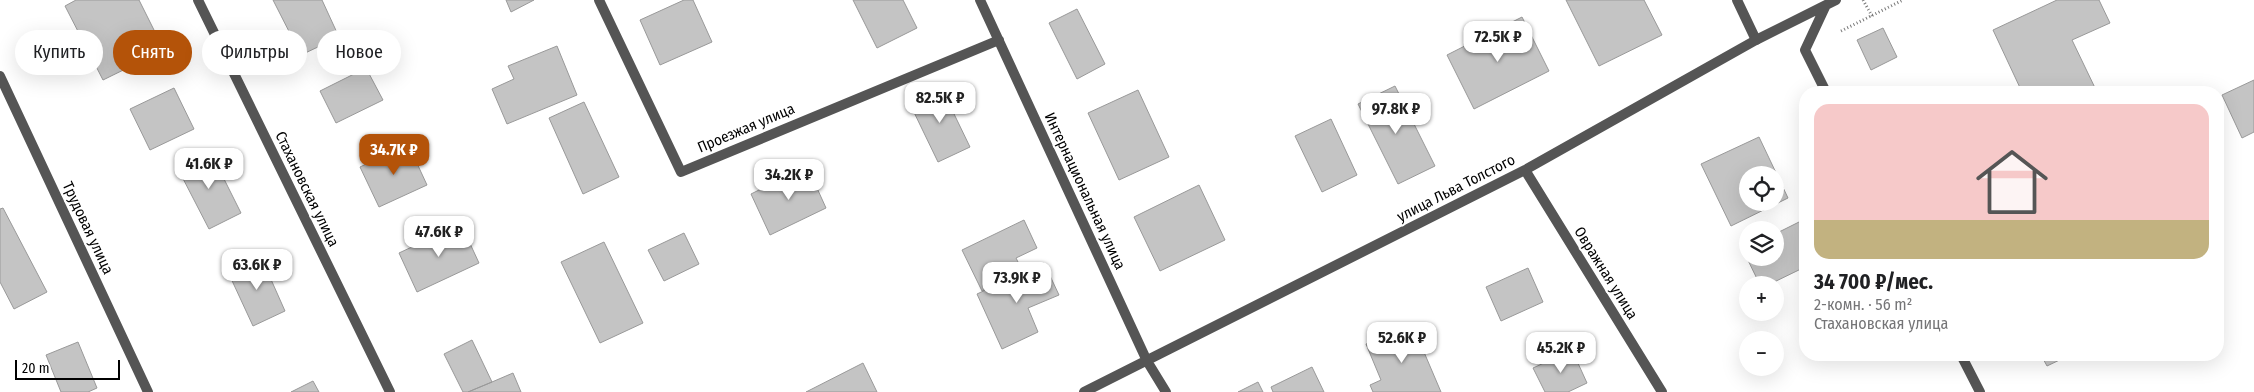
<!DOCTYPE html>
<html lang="ru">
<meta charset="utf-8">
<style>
:root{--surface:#fff;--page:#f6f6f6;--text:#202124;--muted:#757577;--line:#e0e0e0;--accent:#b45309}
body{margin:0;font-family:"Fira Sans Condensed",sans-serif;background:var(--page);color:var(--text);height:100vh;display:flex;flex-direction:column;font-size:19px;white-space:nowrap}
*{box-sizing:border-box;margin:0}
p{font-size:16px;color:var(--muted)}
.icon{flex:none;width:28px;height:28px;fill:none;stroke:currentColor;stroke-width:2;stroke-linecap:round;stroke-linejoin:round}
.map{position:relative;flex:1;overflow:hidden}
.drawer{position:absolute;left:1799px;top:86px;width:425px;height:275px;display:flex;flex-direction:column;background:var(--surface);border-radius:20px;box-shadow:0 5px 20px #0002}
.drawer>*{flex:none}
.guide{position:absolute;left:15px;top:30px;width:475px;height:45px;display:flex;gap:10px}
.buttons{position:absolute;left:1739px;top:166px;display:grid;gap:10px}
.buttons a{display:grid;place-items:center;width:45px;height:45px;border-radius:50%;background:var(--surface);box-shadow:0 5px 20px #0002;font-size:25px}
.scale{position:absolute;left:15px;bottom:12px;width:105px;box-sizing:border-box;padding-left:5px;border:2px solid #000;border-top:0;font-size:14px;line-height:18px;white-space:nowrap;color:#000;-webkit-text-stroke:4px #fff;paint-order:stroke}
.price{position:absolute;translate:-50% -42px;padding:0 11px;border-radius:10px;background:#fff;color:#222;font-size:16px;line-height:32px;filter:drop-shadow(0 1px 2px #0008)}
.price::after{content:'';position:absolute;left:50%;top:30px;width:15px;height:11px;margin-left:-8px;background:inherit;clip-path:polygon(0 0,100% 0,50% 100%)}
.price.on{background:var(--accent);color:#fff}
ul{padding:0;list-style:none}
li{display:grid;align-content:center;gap:10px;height:265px;padding:0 15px}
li+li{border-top:1px solid var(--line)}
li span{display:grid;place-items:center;height:155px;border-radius:15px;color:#555}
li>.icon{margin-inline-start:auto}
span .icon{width:90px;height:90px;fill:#fffc;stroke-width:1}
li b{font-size:21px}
.pill{padding:0 18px;border-radius:22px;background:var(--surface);box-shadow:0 5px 20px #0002;font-size:18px;line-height:45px}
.pill.on{background:var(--accent);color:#fff}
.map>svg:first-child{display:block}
.building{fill:#c4c4c4;stroke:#999;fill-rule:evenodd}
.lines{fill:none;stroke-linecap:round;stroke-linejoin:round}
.path{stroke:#777;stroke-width:3;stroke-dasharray:1 2.5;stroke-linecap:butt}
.service{stroke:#555;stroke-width:10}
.minor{stroke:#555;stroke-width:10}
.labels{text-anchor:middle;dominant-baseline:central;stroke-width:4;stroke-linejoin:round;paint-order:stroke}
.street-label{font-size:15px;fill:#000;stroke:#fff}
</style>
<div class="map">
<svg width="2254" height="392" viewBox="0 0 2254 392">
<rect width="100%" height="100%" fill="#fff"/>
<path class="building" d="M76,0H139L164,50L103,80L65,6Z
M273,0H322L339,37L301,55Z
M506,0H534L511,12Z
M684,0H693L712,42L660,65L640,20Z
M853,0H903L917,28L877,48Z
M1566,0H1644L1662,35L1599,66Z
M2057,0H2099L2110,23L2072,40L2097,92H2022L1993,30Z
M1077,9L1105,64L1077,79L1049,23Z
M1522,17L1549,71L1474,109L1447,55Z
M1883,28L1897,57L1871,70L1857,40Z
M557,46L577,95L507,124L492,89L514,79L508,66Z
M366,68L383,100L336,123L320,91Z
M2254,80V132L2242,138L2222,95Z
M1395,86L1435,166L1398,184L1358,104Z
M941,87L970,147L938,162L909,102Z
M174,88L194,129L150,150L130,109Z
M1138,90L1169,157L1119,180L1088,113Z
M584,102L619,177L583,194L549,118Z
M1331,119L1357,175L1322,192L1295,136Z
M1759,137L1788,198L1731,226L1701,164ZM1748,175H1775V202H1748Z
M408,144L427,185L379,207L360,167Z
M210,151L241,213L209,229L177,167Z
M807,166L826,208L770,235L751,194Z
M1199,185L1225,240L1160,271L1134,217Z
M3,208L47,292L14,309L0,282V209Z
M1024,220L1037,248L1016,258L1023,272L982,291L962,250Z
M1801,221L1805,228V267L1768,285H1760L1743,250L1748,248V258H1775V234Z
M461,224L479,263L417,292L399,253Z
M684,233L699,264L664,281L648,250Z
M604,242L643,323L600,343L561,262Z
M261,257L285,311L253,326L228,272Z
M1044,263L1059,295L1028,308L1038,332L1002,349L977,294Z
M1528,268L1543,302L1501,321L1486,287Z
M1412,324L1441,392H1373L1370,385L1381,380L1366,344Z
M472,340L492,382L468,392H463L444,354Z
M78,342L97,388L88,392H61L46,355Z
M1572,350L1587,383L1568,392H1545L1533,368Z
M2041,355H2070L2047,366Z
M863,363L877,392H806Z
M1312,367L1324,392H1273L1271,387Z
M513,373L521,392H468L492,382Z
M313,381L319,392H291Z
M1258,382L1263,392H1238Z"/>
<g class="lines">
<path class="path" d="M1863,0L1872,16
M1841,31L1903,0"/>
<path class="service" d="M1737,0L1756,40
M0,76L148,392"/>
<path class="minor" d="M198,0L390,392
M599,0L681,172L999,40
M980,0L1147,361L1166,392
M1826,5L1805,50L1826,92
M1525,170L1662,392
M1961,355L1980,392
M1084,392L1525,170L1756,40L1836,0"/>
</g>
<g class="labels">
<g class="street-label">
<text transform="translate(746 128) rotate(-23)">Проезжая улица</text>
<text transform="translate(1456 188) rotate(-27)">улица Льва Толстого</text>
<text transform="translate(307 189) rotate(64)">Стахановская улица</text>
<text transform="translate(1085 191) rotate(65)">Интернациональная улица</text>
<text transform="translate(88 228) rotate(65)">Трудовая улица</text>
<text transform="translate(1606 273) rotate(58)">Овражная улица</text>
</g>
</g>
</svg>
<div class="buttons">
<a><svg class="icon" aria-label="locate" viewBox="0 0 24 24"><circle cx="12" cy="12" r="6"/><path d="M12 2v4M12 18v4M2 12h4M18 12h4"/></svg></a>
<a><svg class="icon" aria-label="layers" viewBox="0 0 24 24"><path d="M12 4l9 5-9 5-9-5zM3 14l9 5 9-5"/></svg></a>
<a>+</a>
<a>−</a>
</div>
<div class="scale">20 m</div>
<b class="price" style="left:1498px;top:63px">72.5K ₽</b>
<b class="price" style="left:940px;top:124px">82.5K ₽</b>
<b class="price" style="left:1396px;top:135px">97.8K ₽</b>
<b class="price on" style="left:394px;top:176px">34.7K ₽</b>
<b class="price" style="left:209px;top:190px">41.6K ₽</b>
<b class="price" style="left:789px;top:201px">34.2K ₽</b>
<b class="price" style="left:439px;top:258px">47.6K ₽</b>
<b class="price" style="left:257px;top:291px">63.6K ₽</b>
<b class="price" style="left:1017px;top:304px">73.9K ₽</b>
<b class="price" style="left:1402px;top:364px">52.6K ₽</b>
<b class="price" style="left:1561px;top:374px">45.2K ₽</b>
<div class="guide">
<a class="pill">Купить</a>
<a class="pill on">Снять</a>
<a class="pill">Фильтры</a>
<a class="pill">Новое</a>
</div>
<section class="drawer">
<ul>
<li><span style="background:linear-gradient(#f6c9c9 75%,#c2b280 0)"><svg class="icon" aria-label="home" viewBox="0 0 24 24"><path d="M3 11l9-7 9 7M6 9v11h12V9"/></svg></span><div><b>34 700 ₽/мес.</b><p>2-комн. · 56 m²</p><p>Стахановская улица</p></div></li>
</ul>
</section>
</div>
